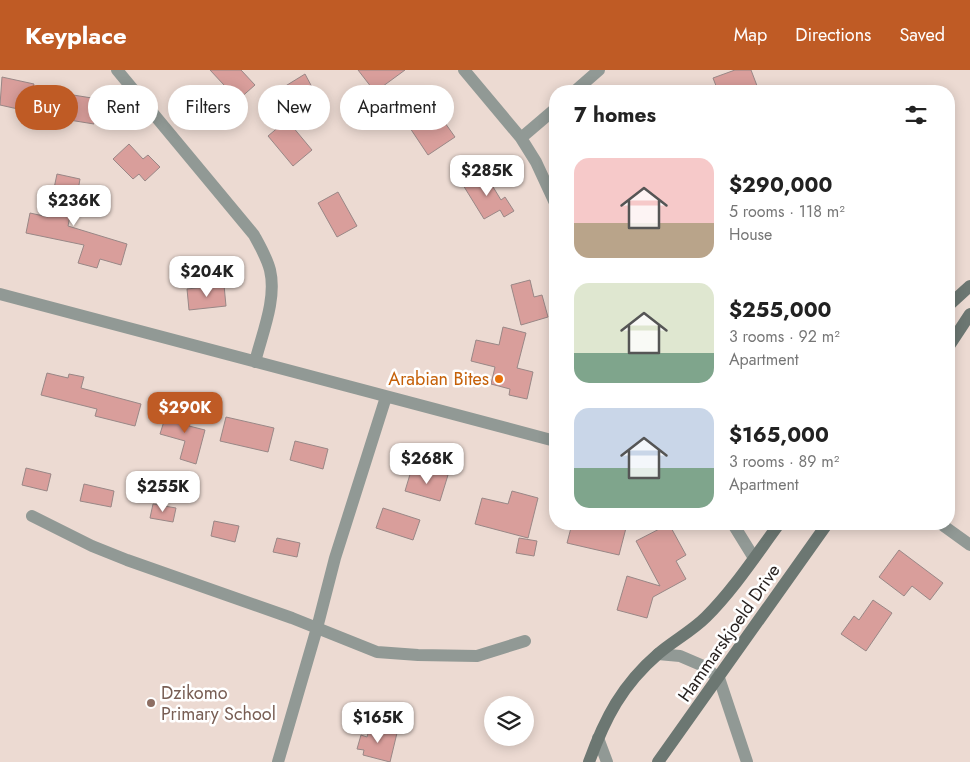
<!DOCTYPE html>
<meta charset="utf-8">
<style>
:root{--surface:#fff;--page:#f6f6f6;--text:#222;--muted:#767676;--accent:#bf5b25}
body{margin:0;font-family:Jost,sans-serif;background:var(--page);color:var(--text);height:100vh;display:flex;flex-direction:column;font-size:19px;white-space:nowrap}
*{box-sizing:border-box;margin:0}
p{font-size:16px;color:var(--muted)}
.icon{flex:none;width:28px;height:28px;fill:none;stroke:currentColor;stroke-width:2;stroke-linecap:round;stroke-linejoin:round}
.map{position:relative;flex:1;overflow:hidden}
.sheet{position:absolute;left:549px;top:15px;width:406px;height:445px;display:flex;flex-direction:column;background:var(--surface);border-radius:20px;box-shadow:0 2px 12px #0003}
.sheet>*{flex:none}
.banner{position:absolute;left:15px;top:15px;width:459px;height:45px;display:flex;gap:10px}
.controls{position:absolute;left:484px;top:626px;display:grid;gap:10px}
.controls a{display:grid;place-items:center;width:50px;height:50px;border-radius:50%;background:var(--surface);box-shadow:0 2px 12px #0003;font-size:25px}
.price{position:absolute;translate:-50% -42px;padding:0 11px;border-radius:10px;background:#fff;color:#222;font-size:16px;line-height:32px;filter:drop-shadow(0 1px 2px #0008)}
.price::after{content:'';position:absolute;left:50%;top:30px;width:15px;height:11px;margin-left:-8px;background:inherit;clip-path:polygon(0 0,100% 0,50% 100%)}
.price.on{background:var(--accent);color:#fff}
ul{padding:0;list-style:none}
li{display:flex;align-items:center;gap:15px;height:125px;padding:0 25px}
li span{display:grid;place-items:center;flex:none;width:140px;height:100px;border-radius:15px;color:#555}
li>.icon{margin-inline-start:auto}
span .icon{width:60px;height:60px;fill:#fffc;stroke-width:1}
li b{font-size:21px}
h2{display:flex;justify-content:space-between;align-items:center;height:60px;padding:0 25px;font-size:21px}
.chip{padding:0 18px;border-radius:22px;background:var(--surface);box-shadow:0 2px 12px #0003;font-size:18px;line-height:45px}
.chip.on{background:var(--accent);color:#fff}
header{display:flex;align-items:center;gap:30px;box-sizing:border-box;height:70px;padding:0 25px;background:var(--accent);color:#fff}
header strong{font-size:24px}
nav{display:flex;gap:28px;margin-inline-start:auto;font-size:18px}
.map>svg:first-child{display:block}
.building{fill:#d99e9b;stroke:#998786}
.lines{fill:none;stroke-linecap:round;stroke-linejoin:round}
.minor{stroke:#919995;stroke-width:12}
.secondary{stroke:#6c7772;stroke-width:12}
.food-dot{fill:#e8710a;stroke:#fff;stroke-width:2}
.education-dot{fill:#8d6e63;stroke:#fff;stroke-width:2}
.labels{text-anchor:middle;dominant-baseline:central;stroke-width:5;stroke-linejoin:round;paint-order:stroke}
.food-label{font-size:18px;fill:#c56008;stroke:#fff;text-anchor:end}
.street-label{font-size:18px;fill:#261f1d;stroke:#fff}
.education-label{font-size:18px;fill:#785e54;stroke:#fff;text-anchor:start}
</style>
<header>
<strong>Keyplace</strong>
<nav><a>Map</a><a>Directions</a><a>Saved</a></nav>
</header>
<div class="map">
<svg width="970" height="692" viewBox="0 0 970 692">
<rect width="100%" height="100%" fill="#ecdad2"/>
<path class="building" d="M210,0H241L255,15L238,30Z
M358,0H405L375,22Z
M735,0H751L759,21H718L713,8Z
M305,4L313,19L288,34L279,20Z
M2,7L34,14L27,41L0,35Z
M67,24L98,29L94,54L63,49Z
M427,43L435,55L443,50L455,67L428,85L408,55Z
M287,50L312,80L293,96L268,66Z
M129,74L143,89L148,85L160,97L145,111L139,104L133,109L113,89Z
M484,102L501,130L505,127L514,141L504,147L500,140L484,149L463,115Z
M57,104L80,109L76,132L73,131L68,156L127,174L121,195L100,189L97,198L78,193L84,175L26,163L30,143L48,147Z
M338,122L357,156L337,167L318,133Z
M530,210L534,227L542,225L548,247L521,255L511,215Z
M224,215L226,236L189,240L187,219Z
M503,257L526,263L517,298L533,302L527,329L509,325L510,319L491,314L495,297L471,291L476,270L499,275Z
M47,303L68,308L69,304L84,307L81,318L141,334L135,356L95,346L97,339L41,325Z
M178,337L192,341L189,356L205,360L196,394L180,389L185,371L160,364L165,348L175,351Z
M226,347L274,358L268,382L220,371Z
M295,371L328,379L323,399L290,390Z
M26,398L51,404L47,421L22,415Z
M430,400L448,405L440,431L405,421L411,401L428,406Z
M84,414L114,421L111,437L80,431Z
M512,421L538,428L528,468L475,454L482,428L508,434Z
M153,434L176,438L173,452L150,448Z
M383,438L420,450L413,470L376,458Z
M214,451L239,456L235,472L211,466Z
M572,454H610L626,458L619,485L567,473Z
M669,454L686,485L676,491L686,509L653,527L647,548L617,540L627,506L660,516L636,471Z
M277,468L300,473L297,487L273,482Z
M519,468L537,471L534,486L516,483Z
M899,480L943,513L930,530L912,516L904,526L879,507Z
M873,530L892,543L866,581L841,564L854,546L859,550Z
M370,656L397,663L390,692L363,685L364,680L357,679L361,665L367,667Z"/>
<g class="lines">
<path class="minor" d="M117,0L254,165C260,176 267,188 270,200C277,229 262,264 255,292
M464,0L521,68L536,92L555,133
M575,21L599,0
M521,68L555,39
M0,224L555,371
M32,446L92,476L127,490L292,548L377,582L418,585L477,586L525,571
M733,454L754,488
M941,454L970,475
M658,584L680,586L701,595L719,608L747,692
M598,668L607,692
M278,692L317,558L335,488L386,327"/>
<path class="secondary" d="M949,235L970,216
M949,276L970,244
M589,692C605,648 622,615 658,584C673,571 692,561 706,547C734,519 756,485 779,454
M658,692L827,454"/>
</g>
<circle class="food-dot" cx="499" cy="309" r="5"/>
<circle class="education-dot" cx="151" cy="633" r="5"/>
<g class="labels">
<g class="food-label">
<text x="489" y="309">Arabian Bites</text>
</g>
<g class="street-label">
<text transform="translate(729 563) rotate(-55)">Hammarskjoeld Drive</text>
</g>
<g class="education-label">
<text x="161" y="623">Dzikomo<tspan x="161" dy="21">Primary School</tspan></text>
</g>
</g>
</svg>
<div class="controls">
<a><svg class="icon" aria-label="layers" viewBox="0 0 24 24"><path d="M12 4l9 5-9 5-9-5zM3 14l9 5 9-5"/></svg></a>
</div>
<b class="price" style="left:487px;top:127px">$285K</b>
<b class="price" style="left:74px;top:157px">$236K</b>
<b class="price" style="left:207px;top:228px">$204K</b>
<b class="price on" style="left:185px;top:364px">$290K</b>
<b class="price" style="left:427px;top:415px">$268K</b>
<b class="price" style="left:163px;top:443px">$255K</b>
<b class="price" style="left:378px;top:674px">$165K</b>
<div class="banner">
<a class="chip on">Buy</a>
<a class="chip">Rent</a>
<a class="chip">Filters</a>
<a class="chip">New</a>
<a class="chip">Apartment</a>
</div>
<section class="sheet">
<h2>7 homes<svg class="icon" aria-label="filters" viewBox="0 0 24 24"><path d="M4 7h16M4 17h16"/><circle cx="9" cy="7" r="2"/><circle cx="15" cy="17" r="2"/></svg></h2>
<ul>
<li><span style="background:linear-gradient(#f6c9c9 65%,#b9a48a 0)"><svg class="icon" aria-label="home" viewBox="0 0 24 24"><path d="M3 11l9-7 9 7M6 9v11h12V9"/></svg></span><div><b>$290,000</b><p>5 rooms · 118 m²</p><p>House</p></div></li>
<li><span style="background:linear-gradient(#dfe7d0 70%,#7fa58c 0)"><svg class="icon" aria-label="home" viewBox="0 0 24 24"><path d="M3 11l9-7 9 7M6 9v11h12V9"/></svg></span><div><b>$255,000</b><p>3 rooms · 92 m²</p><p>Apartment</p></div></li>
<li><span style="background:linear-gradient(#c9d6e8 60%,#7fa58c 0)"><svg class="icon" aria-label="home" viewBox="0 0 24 24"><path d="M3 11l9-7 9 7M6 9v11h12V9"/></svg></span><div><b>$165,000</b><p>3 rooms · 89 m²</p><p>Apartment</p></div></li>
</ul>
</section>
</div>
